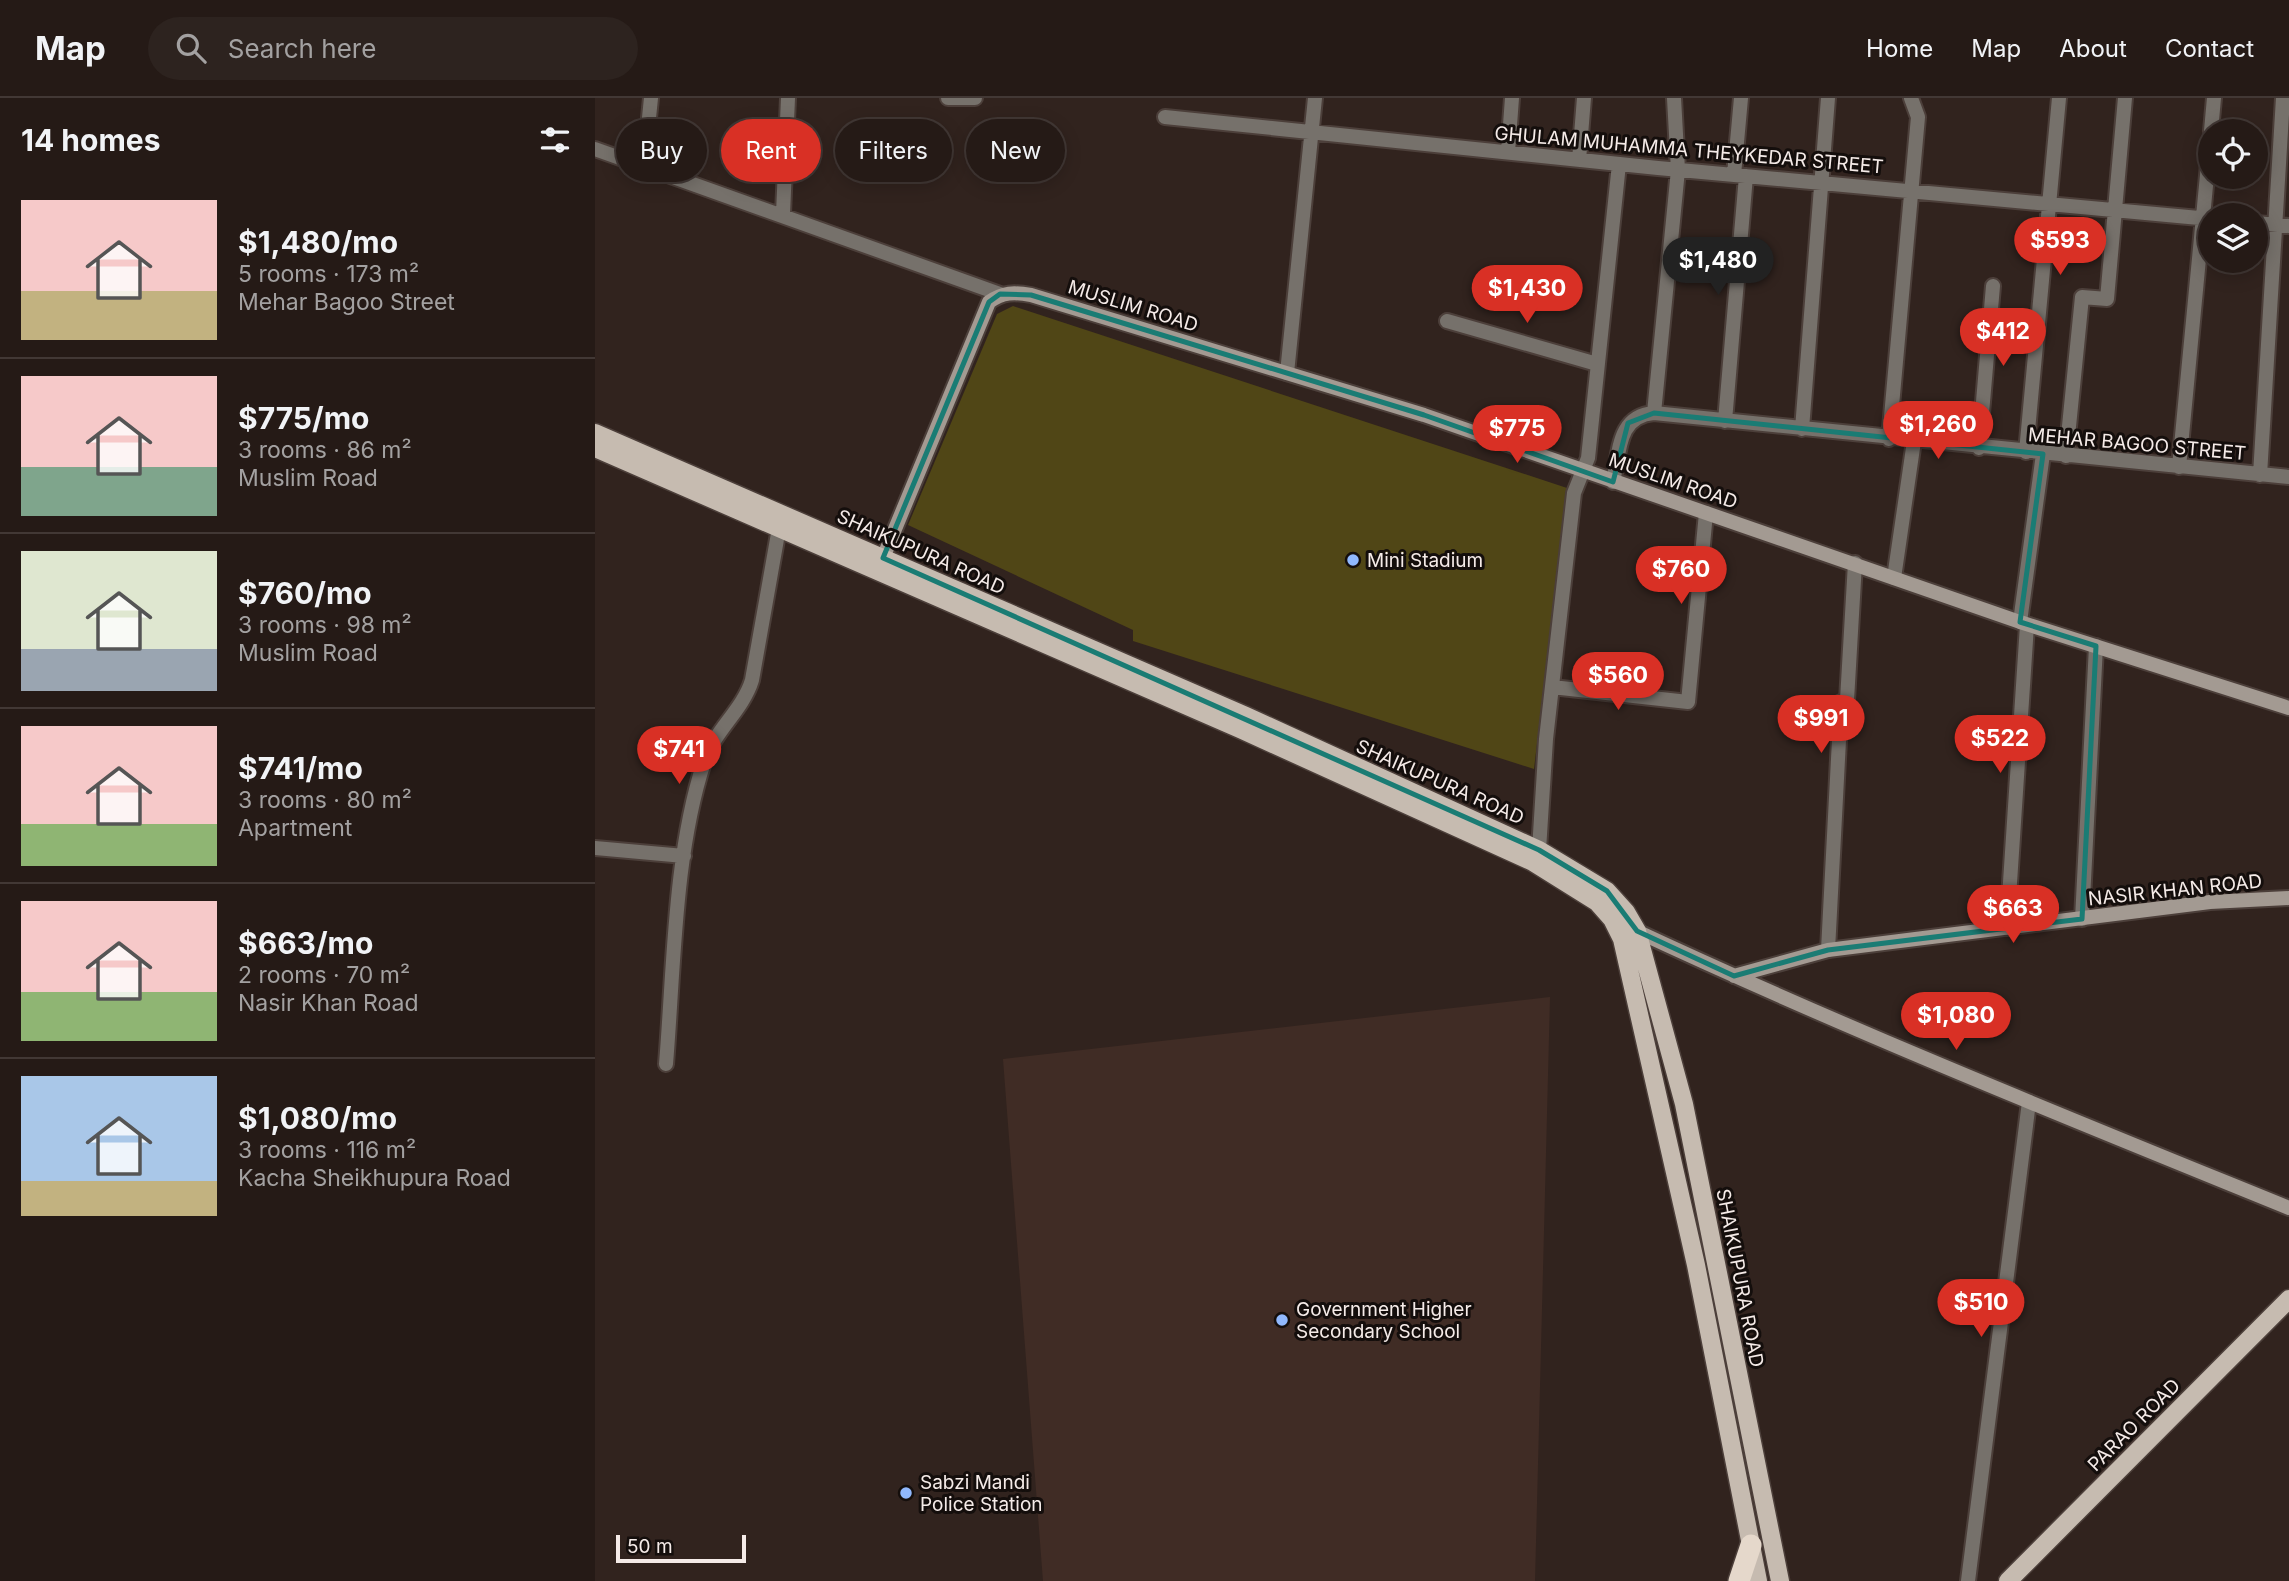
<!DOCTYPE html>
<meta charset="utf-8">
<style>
:root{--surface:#251a16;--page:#2d231f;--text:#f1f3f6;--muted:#a3a1a1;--line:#423835;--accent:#d93025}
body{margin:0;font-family:Inter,sans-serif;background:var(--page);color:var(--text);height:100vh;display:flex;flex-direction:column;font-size:26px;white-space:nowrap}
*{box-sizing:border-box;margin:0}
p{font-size:23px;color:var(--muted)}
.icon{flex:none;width:38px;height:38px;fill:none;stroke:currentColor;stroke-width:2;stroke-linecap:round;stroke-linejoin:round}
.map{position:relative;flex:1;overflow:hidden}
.sheet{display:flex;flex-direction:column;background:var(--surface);width:595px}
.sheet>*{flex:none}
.banner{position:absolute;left:21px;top:21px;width:665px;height:63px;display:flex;gap:14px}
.fabs{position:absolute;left:1603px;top:21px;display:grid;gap:14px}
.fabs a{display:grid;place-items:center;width:70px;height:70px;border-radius:50%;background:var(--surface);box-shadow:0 4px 18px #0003,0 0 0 2px var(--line);font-size:35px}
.scale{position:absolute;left:21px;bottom:18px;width:130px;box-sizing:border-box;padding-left:7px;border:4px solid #f5ebe8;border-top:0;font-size:19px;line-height:24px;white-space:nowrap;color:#f5ebe8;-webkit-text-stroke:5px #140e0c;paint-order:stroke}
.price{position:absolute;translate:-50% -60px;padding:0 16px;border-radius:24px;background:var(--accent);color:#fff;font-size:23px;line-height:46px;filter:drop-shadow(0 2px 4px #0008)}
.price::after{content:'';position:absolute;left:50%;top:42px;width:21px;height:16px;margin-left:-10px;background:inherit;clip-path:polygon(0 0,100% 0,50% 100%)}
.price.selected{background:#222;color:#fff}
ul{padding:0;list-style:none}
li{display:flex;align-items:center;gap:21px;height:175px;padding:0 21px}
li+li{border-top:2px solid var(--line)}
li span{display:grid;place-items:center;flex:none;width:196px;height:140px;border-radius:0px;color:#555}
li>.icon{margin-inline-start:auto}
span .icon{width:84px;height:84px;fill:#fffc;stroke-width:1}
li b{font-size:30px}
h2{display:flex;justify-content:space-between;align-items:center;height:84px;padding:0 21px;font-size:30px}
.pill{padding:0 24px;border-radius:32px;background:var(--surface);box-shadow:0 4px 18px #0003,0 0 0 2px var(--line);font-size:24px;line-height:63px}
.pill.selected{background:var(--accent);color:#fff}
header{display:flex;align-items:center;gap:42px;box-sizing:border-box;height:98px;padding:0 35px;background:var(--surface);border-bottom:2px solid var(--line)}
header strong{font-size:33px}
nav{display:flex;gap:38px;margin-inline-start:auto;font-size:24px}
.search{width:490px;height:63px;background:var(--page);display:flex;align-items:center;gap:18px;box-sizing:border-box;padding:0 24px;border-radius:38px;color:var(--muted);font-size:26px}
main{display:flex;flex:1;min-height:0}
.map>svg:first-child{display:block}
.built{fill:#402c25}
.garden{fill:#504616}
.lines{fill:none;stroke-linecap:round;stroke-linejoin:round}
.street-casing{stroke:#4c3f3a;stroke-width:18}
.secondary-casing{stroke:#4c3f3a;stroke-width:18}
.primary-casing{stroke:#4c3f3a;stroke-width:21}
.highway-casing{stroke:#4c3f3a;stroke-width:24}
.street{stroke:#76716b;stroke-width:14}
.secondary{stroke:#a39a92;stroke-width:14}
.primary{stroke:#c6bbb0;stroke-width:18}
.highway{stroke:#e5d8cb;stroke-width:21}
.marked{fill:none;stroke:#1a7c74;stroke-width:5;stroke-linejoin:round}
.poi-dot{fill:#90b8fd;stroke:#140e0c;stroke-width:2.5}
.labels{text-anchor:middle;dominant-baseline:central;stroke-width:6;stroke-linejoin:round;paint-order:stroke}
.street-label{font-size:19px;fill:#f5ebe8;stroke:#140e0c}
.poi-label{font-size:19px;fill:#f5ebe8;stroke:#140e0c;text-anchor:start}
</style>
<header>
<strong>Map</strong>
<div class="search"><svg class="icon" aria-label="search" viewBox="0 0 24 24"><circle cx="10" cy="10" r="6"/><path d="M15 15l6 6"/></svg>Search here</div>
<nav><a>Home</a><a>Map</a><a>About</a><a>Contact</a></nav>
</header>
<main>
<section class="sheet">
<h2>14 homes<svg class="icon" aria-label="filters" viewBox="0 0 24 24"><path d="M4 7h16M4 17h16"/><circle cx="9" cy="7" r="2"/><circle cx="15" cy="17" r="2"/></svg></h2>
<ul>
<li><span style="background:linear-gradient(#f6c9c9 65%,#c2b280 0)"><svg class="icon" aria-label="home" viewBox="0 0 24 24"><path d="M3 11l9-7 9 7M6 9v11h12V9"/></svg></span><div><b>$1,480/mo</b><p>5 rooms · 173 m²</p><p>Mehar Bagoo Street</p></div></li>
<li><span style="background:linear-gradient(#f6c9c9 65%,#7fa58c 0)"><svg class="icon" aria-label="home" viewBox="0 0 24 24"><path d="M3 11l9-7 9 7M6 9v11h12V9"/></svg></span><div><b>$775/mo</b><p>3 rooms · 86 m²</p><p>Muslim Road</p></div></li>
<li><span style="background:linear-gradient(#dfe7d0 70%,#9aa5b1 0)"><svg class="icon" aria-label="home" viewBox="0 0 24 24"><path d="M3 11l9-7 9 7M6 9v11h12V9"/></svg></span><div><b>$760/mo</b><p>3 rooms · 98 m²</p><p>Muslim Road</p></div></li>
<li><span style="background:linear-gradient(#f6c9c9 70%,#8fb573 0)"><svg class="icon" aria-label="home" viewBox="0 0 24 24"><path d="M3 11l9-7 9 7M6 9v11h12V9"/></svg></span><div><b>$741/mo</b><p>3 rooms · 80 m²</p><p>Apartment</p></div></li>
<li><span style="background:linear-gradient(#f6c9c9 65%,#8fb573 0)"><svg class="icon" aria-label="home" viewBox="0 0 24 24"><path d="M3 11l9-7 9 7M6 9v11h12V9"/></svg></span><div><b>$663/mo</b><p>2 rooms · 70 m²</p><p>Nasir Khan Road</p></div></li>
<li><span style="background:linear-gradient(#a9c7e8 75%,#c2b280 0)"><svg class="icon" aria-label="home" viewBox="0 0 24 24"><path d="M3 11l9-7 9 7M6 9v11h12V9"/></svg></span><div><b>$1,080/mo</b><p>3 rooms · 116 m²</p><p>Kacha Sheikhupura Road</p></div></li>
</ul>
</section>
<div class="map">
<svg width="1694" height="1483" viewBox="0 0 1694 1483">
<rect width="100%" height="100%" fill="#31231e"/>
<path class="built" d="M955,899L940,1483H448L408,961Z"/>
<path class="garden" d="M418,208L972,390L939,671L538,543V532L313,427L402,216Z"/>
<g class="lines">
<defs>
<path id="street" d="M353,0H380
M570,19L1063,70L1615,121
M1616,33L1619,0
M0,51L405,196
M913,54L917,0
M984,62L989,0
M49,69L56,0
M1139,77L1146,0
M188,116L193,0
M1661,125L1694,128
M852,223L1002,266
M692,275L720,0
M1059,315L1083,72L1079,0
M1130,323L1151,78
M1207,331L1233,0
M1294,341L1323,19L1316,0
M1384,350L1398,188
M1431,354L1464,0
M1471,358L1487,199L1512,201L1530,0
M1584,369L1615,46
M1665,377L1688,0
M1018,384C1025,354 1022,318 1059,315L1694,379
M1299,480L1319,343
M1425,524L1448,356
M957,589L1093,604L1111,415
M0,750L89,758
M944,752L951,641L979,395L993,360L1024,66
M1487,821L1501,548
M1412,830L1432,527
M1233,852L1246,604L1252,602L1260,465
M71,966C79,870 79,756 109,664C119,633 148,612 157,582L184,430
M1373,1483L1434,1004"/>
<path id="secondary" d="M288,460L394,204C408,194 419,194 436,197L829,317L1425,524L1694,610
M1035,830C1251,931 1473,1020 1694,1110
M1139,878L1233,852L1615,804L1694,800"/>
<path id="primary" d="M0,335L651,618L944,752L1012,793L1031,814L1042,833L1089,1006L1185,1483
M0,350L645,631L938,764L1002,804L1017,821L1027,841L1101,1167L1163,1483
M1413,1483L1694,1201"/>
<path id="highway" d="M1144,1483L1156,1447"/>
</defs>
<use href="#street" class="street-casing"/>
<use href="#secondary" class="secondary-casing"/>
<use href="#primary" class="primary-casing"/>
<use href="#highway" class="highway-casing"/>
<use href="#street" class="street"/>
<use href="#secondary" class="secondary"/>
<use href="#primary" class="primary"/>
<use href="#highway" class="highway"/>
</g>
<path class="marked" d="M405,196L436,197L829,317L1018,384L1033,325L1059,315L1448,356L1425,524L1501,548L1487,821L1233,852L1139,878L1042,833L1012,793L944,752L288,460L394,204Z"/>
<g class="poi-dot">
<circle cx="758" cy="462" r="7"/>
<circle cx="687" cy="1222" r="7"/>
<circle cx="311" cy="1395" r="7"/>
</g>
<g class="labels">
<g class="street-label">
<text transform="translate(1094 52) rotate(5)">GHULAM MUHAMMA THEYKEDAR STREET</text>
<text transform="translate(538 208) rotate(17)">MUSLIM ROAD</text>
<text transform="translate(1542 346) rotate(5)">MEHAR BAGOO STREET</text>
<text transform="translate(1078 383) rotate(19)">MUSLIM ROAD</text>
<text transform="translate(326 454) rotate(24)">SHAIKUPURA ROAD</text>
<text transform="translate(845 684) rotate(24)">SHAIKUPURA ROAD</text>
<text transform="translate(1580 792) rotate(-6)">NASIR KHAN ROAD</text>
<text transform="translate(1145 1180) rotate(79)">SHAIKUPURA ROAD</text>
<text transform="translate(1539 1327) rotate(-45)">PARAO ROAD</text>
</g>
<g class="poi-label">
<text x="772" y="462">Mini Stadium</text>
<text x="701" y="1211">Government Higher<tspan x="701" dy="22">Secondary School</tspan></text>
<text x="325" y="1384">Sabzi Mandi<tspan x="325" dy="22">Police Station</tspan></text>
</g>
</g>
</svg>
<div class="fabs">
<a><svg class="icon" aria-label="locate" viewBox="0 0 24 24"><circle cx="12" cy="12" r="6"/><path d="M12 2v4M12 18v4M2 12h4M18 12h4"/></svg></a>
<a><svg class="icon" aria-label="layers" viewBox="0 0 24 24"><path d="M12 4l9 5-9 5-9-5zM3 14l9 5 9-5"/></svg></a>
</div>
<div class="scale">50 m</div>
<b class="price" style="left:1465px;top:179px">$593</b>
<b class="price selected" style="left:1123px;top:199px">$1,480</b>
<b class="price" style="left:932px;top:227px">$1,430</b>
<b class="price" style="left:1408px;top:270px">$412</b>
<b class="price" style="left:1343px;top:363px">$1,260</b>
<b class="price" style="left:922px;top:367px">$775</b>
<b class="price" style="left:1086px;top:508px">$760</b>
<b class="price" style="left:1023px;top:614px">$560</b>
<b class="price" style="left:1226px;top:657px">$991</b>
<b class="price" style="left:1405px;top:677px">$522</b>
<b class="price" style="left:84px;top:688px">$741</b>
<b class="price" style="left:1418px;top:847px">$663</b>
<b class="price" style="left:1361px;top:954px">$1,080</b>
<b class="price" style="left:1386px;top:1241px">$510</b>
<div class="banner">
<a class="pill">Buy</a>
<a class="pill selected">Rent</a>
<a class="pill">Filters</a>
<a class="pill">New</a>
</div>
</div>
</main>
